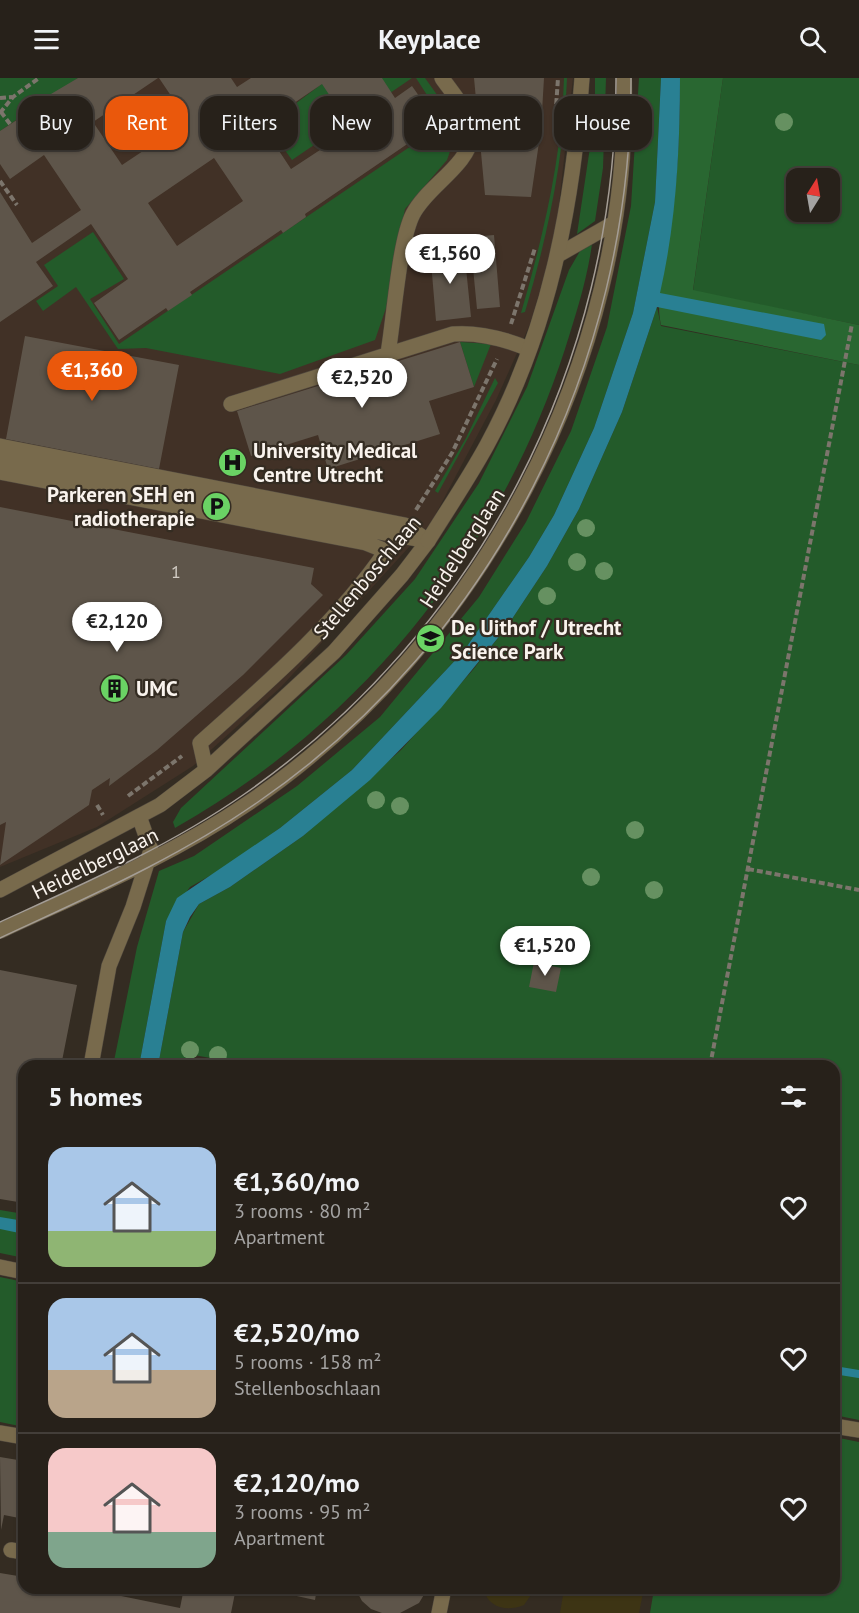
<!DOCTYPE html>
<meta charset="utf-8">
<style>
:root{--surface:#27211a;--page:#2f2923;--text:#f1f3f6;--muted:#a4a3a2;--line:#433e39;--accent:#ea580c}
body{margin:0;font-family:"PT Sans",sans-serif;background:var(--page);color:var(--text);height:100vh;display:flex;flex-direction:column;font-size:22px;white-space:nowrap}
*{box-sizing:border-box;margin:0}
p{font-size:20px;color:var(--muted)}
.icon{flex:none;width:33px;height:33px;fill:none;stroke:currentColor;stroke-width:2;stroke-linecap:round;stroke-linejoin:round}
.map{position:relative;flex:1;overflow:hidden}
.sheet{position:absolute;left:18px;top:982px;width:822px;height:534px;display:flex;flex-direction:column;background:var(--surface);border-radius:18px;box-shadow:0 2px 4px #0004,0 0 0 2px var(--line)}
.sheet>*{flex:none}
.banner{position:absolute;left:18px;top:18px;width:824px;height:54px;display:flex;gap:12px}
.needle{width:39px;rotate:11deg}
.controls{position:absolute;left:786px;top:90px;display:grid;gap:12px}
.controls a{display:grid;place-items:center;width:54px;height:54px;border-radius:12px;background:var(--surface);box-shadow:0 2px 4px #0004,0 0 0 2px var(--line);font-size:30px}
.price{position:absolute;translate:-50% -51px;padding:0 14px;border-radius:21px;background:#fff;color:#222;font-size:20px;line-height:39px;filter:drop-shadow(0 2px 3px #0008)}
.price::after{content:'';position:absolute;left:50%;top:36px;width:18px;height:14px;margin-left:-9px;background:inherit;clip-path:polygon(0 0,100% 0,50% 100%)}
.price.current{background:var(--accent);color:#fff}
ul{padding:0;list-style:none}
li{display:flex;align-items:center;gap:18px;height:150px;padding:0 30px}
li+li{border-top:2px solid var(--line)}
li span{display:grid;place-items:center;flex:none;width:168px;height:120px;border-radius:18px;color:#555}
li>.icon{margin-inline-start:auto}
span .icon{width:72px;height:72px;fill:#fffc;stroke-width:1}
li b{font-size:26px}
h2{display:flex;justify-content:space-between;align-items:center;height:72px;padding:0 30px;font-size:26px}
.chip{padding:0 21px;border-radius:18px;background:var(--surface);box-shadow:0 2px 4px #0004,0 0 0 2px var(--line);font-size:21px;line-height:54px}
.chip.current{background:var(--accent);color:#fff}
header{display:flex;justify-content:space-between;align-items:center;height:78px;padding:0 30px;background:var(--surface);font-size:27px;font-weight:600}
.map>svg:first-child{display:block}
.medical{fill:#413126}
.green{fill:#235b2a;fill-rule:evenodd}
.forest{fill:#296731}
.sand{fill:#3d3414}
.water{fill:#298093}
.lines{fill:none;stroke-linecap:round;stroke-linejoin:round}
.stream{stroke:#298093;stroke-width:8}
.building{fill:#5e554a;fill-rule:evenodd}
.lane-casing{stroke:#50483e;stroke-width:16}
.street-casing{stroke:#50483e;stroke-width:16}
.path{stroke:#7c756c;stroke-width:4;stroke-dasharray:6 3;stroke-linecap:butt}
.lane{stroke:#786a4c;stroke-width:15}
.street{stroke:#786a4c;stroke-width:15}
.tram{stroke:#a49d95;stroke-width:1.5}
.tree{fill:#669161}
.labels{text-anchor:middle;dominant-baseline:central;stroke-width:4.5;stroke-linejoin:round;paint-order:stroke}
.number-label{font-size:18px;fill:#d2ccc4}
.poi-label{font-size:21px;font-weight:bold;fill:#f9f3ed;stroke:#342c22;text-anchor:start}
.street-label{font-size:21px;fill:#f9f3ed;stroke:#342c22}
</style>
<header><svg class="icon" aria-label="menu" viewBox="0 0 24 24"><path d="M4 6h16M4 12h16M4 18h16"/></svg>Keyplace<svg class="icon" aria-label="search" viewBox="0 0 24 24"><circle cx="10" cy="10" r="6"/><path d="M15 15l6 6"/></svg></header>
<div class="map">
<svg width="859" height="1535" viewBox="0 0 859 1535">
<rect width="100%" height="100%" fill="#342c22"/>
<path class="medical" d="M0,0H573L555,162L530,246L496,322L431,445L281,609L193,688L97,749L0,789Z"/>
<path class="green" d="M0,0H78L0,53Z
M320,0H412L292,82L267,47L323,5Z
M416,0H425L448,32L457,53L447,82L405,131L386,230L375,262L280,296L146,270L118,271L76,209L43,233L36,223L58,208L44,187L93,154L124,201L90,221L119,266L445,45Z
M564,0H567C564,80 548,157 525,234L521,235C543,159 562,80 564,0Z
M595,0H606L603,90L595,143L577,156L595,36Z
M639,0H661L655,124L633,235L594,350L554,437L529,479L463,574L352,692L280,750L222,791L190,809L166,843L139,988H113L137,869L159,793L194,778L297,708L380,639L479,519L526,444L571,353L607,249L631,128Z
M723,0H859V247L693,213ZM796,100H830V134H796Z
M592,166C587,202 576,236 565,271C500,473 360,646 175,750L173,744L181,730L346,577L415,501L479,405L527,309L569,192L580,173Z
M657,229L661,248L859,287V1342L834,1337V988H256L188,976L186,988H158L183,854L199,826L230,809L303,758L401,672L472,593L506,550L547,488L579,431L622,334Z
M460,264L491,266L474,309Z
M495,300L498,305L438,415L435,413L466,360Z
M0,1132L24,1136V1180L0,1175Z
M0,1199L24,1204V1349L0,1344Z
M834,1359L859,1364V1535H650L654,1511L834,1510Z"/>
<path class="forest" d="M680,0H723L693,212L859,247V287L661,247C654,215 667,180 671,147C678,98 680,50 680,0Z"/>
<path class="sand" d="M483,1511V1510L535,1511L524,1527C506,1534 489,1530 483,1511Z
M564,1511H618L643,1515L639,1535H560Z"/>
<path class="water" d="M661,0H680C680,72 676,145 660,215L824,246L826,257L821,262L657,229L622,334L579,431L547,488L506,550L441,630L370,702L303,758L230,809L199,826L190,839L183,854L158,988H139L166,843L177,820L280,750L352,692L463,574L529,479L554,437L594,350L633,235L655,124Z
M0,1139L24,1143V1156L0,1151Z"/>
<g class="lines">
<path class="stream" d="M834,1292L859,1296"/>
</g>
<path class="building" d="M78,0H158L93,44L122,87L188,43L159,0H231L237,9L251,0H382L395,20L412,8L438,45L305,136L306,139L283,155L281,152L190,214L192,217L168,233L166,230L119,262L94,225L128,201L91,146L36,184L53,208L0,244V114L32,165L81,132L44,77L10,101L0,86V53L32,32L29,29ZM322,6L352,51L291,91L262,47ZM214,80L243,123L177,168L148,125Z
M474,0H544L541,51L531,119L485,117Z
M494,157L500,229L477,231L470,159Z
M464,170L471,239L436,243L431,184H433V173Z
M25,258L179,287L159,391L6,361Z
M460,264L474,309L429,323L440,356L328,391L318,357L251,378L237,333Z
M0,429L314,490L311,506L323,517L243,597L157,672L109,708L110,700L92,712L89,727L0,787L6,744L0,747Z
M534,884L561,890L556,914L529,909Z
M0,892L77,907L61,988H24V1125L0,1121Z
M0,1379L24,1383V1441L4,1437L1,1452Z
M0,1495L24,1499V1510H82L180,1530L184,1510H236L231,1535H0Z
M260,1510H317L315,1522Z
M355,1510H428L419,1525L400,1535H382L371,1531L362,1523Z"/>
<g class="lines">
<defs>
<path id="lane" d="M558,177L614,145
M388,275C394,241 399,163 413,136C428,107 468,89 473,55C475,41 450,12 442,0
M231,326L453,256C479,254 505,261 529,271
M0,368L405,447L428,463
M0,383L422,462
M0,394L366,465L386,473
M206,692L200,665C266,606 336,546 386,473
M0,812L160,727L206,692L334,574L402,497L428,463
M0,853C84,814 171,778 247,726C479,569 633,282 624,0
M91,988L109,888L133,829L151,772L139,738
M196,988H200
M0,1355L24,1359
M11,1472L24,1474
M439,1535L444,1510"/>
<path id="street" d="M428,463C448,431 469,400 487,367C549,253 573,127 582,0
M0,1189L24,1194
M834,1348L859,1352"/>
</defs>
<use href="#lane" class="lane-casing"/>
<use href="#street" class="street-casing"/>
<path class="path" d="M0,20L12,19
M1,34L10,46
M0,35L13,19L39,0
M555,44L558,0
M0,103L17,127
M511,246L535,170
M416,432L452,375L497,281
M128,718L182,678
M97,727L103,737
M748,791L859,812
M710,988L852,246"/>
<use href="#lane" class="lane"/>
<use href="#street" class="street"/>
<path class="tram" d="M0,844C83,806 168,769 243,717C478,554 617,286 616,0
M0,860C88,819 178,780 258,724C494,562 632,285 631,0"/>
</g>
<g class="tree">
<circle cx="784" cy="44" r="9"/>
<circle cx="586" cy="450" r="9"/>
<circle cx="577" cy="484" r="9"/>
<circle cx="604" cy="493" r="9"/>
<circle cx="547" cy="518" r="9"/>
<circle cx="376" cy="722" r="9"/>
<circle cx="400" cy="728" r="9"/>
<circle cx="635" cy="752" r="9"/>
<circle cx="591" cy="799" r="9"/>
<circle cx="654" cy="812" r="9"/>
<circle cx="190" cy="972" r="9"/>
<circle cx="218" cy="977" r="9"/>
</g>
<defs>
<symbol id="hospital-disc" viewBox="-11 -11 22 22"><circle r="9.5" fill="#6ad364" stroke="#342c22"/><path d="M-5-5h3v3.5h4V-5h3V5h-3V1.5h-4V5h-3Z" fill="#111"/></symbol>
<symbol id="parking-disc" viewBox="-11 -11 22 22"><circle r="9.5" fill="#6ad364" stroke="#342c22"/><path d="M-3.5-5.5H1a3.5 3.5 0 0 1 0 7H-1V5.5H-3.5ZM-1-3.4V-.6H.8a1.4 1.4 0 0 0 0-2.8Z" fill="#111"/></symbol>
<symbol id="university-disc" viewBox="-11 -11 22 22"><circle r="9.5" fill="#6ad364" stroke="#342c22"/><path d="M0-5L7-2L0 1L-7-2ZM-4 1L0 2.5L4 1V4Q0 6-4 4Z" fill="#111"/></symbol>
<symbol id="building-disc" viewBox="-11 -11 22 22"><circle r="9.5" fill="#6ad364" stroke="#342c22"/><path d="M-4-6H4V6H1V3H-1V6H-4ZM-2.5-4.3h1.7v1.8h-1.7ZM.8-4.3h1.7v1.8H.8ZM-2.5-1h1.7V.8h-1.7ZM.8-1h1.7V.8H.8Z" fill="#111"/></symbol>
</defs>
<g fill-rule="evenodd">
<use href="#hospital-disc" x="216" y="368" width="33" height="33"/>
<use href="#parking-disc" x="200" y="412" width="33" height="33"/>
<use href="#university-disc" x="414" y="544" width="33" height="33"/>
<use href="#building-disc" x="98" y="594" width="33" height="33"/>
</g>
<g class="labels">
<g class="number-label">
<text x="176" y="493">1</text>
</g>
<g class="poi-label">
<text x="253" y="372">University Medical<tspan x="253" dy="24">Centre Utrecht</tspan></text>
<text x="195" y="416" text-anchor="end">Parkeren SEH en<tspan x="195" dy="24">radiotherapie</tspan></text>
<text x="451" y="549">De Uithof / Utrecht<tspan x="451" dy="24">Science Park</tspan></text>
<text x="136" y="610">UMC</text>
</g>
<g class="street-label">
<text transform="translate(462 470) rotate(-57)">Heidelberglaan</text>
<text transform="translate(367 499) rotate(-50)">Stellenboschlaan</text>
<text transform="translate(95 785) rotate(-26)">Heidelberglaan</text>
</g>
</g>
</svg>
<div class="controls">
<a><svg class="needle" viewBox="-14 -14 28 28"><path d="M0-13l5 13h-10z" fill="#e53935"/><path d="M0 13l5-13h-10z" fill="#a4a3a2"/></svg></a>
</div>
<b class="price" style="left:450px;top:207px">€1,560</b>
<b class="price current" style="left:92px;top:324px">€1,360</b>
<b class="price" style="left:362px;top:331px">€2,520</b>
<b class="price" style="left:117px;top:575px">€2,120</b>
<b class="price" style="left:545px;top:899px">€1,520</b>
<div class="banner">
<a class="chip">Buy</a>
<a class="chip current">Rent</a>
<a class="chip">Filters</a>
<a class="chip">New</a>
<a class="chip">Apartment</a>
<a class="chip">House</a>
</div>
<section class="sheet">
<h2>5 homes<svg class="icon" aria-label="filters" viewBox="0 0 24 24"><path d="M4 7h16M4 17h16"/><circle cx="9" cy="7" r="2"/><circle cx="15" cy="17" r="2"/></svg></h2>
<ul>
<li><span style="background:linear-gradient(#a9c7e8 70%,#8fb573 0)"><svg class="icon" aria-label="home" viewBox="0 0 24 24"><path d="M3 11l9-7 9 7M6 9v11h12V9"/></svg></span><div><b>€1,360/mo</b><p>3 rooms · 80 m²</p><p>Apartment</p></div><svg class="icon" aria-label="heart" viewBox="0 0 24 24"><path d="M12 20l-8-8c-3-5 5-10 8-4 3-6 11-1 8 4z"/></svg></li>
<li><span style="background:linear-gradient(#a9c7e8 60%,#b9a48a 0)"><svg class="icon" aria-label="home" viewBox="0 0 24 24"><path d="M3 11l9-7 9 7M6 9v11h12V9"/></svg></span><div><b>€2,520/mo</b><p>5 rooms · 158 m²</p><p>Stellenboschlaan</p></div><svg class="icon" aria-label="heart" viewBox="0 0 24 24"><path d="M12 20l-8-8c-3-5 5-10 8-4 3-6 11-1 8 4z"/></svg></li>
<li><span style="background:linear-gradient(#f6c9c9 70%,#7fa58c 0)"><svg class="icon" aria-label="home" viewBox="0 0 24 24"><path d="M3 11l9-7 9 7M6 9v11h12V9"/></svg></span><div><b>€2,120/mo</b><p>3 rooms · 95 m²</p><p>Apartment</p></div><svg class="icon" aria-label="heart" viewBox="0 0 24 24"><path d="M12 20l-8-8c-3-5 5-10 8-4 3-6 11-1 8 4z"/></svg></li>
</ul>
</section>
</div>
